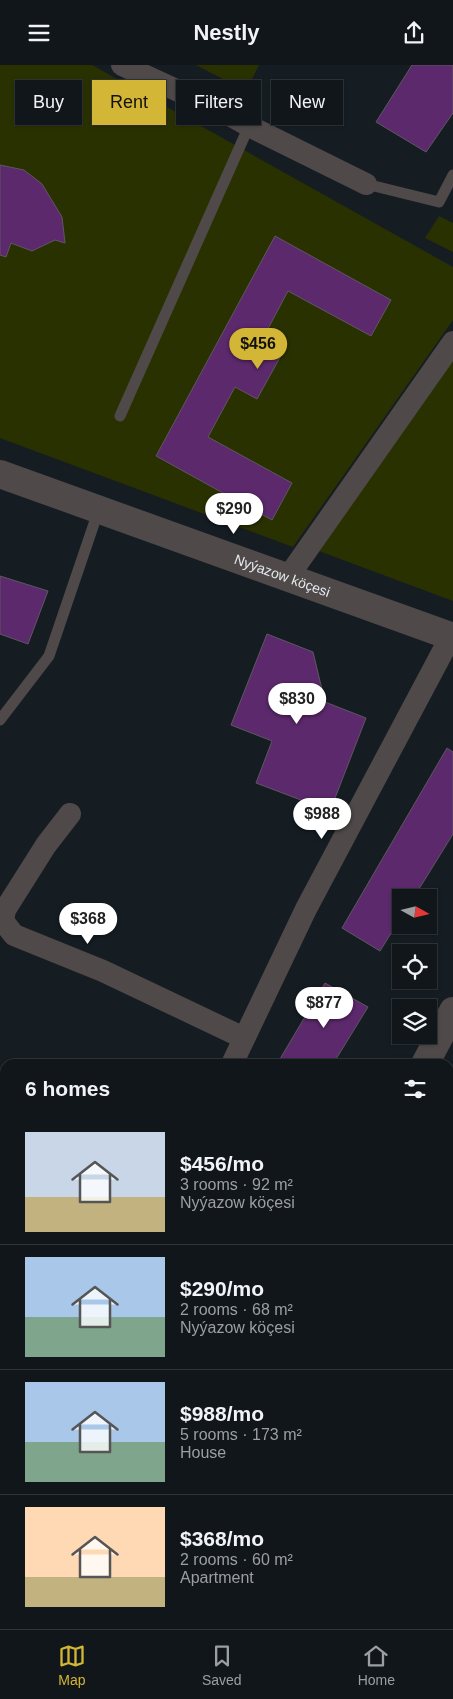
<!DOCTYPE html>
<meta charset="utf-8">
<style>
:root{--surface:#10161a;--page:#191f23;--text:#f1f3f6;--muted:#9c9fa2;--line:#303539;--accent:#d3b635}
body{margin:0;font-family:Arial,sans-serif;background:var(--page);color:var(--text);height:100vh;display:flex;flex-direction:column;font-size:19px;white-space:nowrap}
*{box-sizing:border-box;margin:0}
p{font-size:16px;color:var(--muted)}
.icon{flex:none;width:28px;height:28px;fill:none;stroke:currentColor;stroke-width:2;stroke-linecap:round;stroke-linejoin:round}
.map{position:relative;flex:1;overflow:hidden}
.details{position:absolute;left:0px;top:994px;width:454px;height:571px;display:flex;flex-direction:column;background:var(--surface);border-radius:15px 15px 0 0;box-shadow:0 1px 4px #0004,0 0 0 1px var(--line)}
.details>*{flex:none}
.hud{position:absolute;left:15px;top:15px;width:424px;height:45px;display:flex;gap:10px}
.needle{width:32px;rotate:98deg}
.fabs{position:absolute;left:392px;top:824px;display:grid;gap:10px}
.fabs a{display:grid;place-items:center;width:45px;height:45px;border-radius:0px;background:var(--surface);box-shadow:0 1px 4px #0004,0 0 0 1px var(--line);font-size:25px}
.price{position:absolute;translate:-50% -42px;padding:0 11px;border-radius:18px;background:#fff;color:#222;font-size:16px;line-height:32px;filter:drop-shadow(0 1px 2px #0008)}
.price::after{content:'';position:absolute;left:50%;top:30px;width:15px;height:11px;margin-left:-8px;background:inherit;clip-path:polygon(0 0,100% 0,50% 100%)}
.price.current{background:var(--accent);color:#111}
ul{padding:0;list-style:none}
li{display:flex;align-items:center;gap:15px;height:125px;padding:0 25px}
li+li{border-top:1px solid var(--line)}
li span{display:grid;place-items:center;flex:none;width:140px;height:100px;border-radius:0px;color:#555}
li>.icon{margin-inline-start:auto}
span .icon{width:60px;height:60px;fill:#fffc;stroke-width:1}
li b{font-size:21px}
h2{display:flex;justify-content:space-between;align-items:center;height:60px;padding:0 25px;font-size:21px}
.tag{padding:0 18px;border-radius:0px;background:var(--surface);box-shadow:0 1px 4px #0004,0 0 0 1px var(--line);font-size:18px;line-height:45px}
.tag.current{background:var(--accent);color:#111}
header{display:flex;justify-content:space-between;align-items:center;height:65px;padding:0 25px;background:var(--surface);font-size:22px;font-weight:700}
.tab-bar{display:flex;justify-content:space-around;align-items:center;height:70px;border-top:1px solid var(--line);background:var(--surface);font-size:14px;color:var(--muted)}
.tab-bar a{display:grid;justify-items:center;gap:2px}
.tab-bar .current{color:var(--accent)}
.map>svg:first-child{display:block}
.green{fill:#2a3100}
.building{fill:#5d296d;stroke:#5e5761}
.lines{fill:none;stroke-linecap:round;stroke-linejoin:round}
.service{stroke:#4f4949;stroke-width:11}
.minor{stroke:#4f4949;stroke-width:22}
.tertiary{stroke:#4f4949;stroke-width:28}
.labels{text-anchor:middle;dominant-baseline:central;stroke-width:5;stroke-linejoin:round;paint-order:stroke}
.street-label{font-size:14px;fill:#e3e9ed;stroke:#151d23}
</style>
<header><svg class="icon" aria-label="menu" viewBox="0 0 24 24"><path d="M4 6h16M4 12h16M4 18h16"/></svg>Nestly<svg class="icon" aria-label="share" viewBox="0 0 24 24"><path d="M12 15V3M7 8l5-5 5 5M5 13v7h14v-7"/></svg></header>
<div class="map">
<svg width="453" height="1564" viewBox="0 0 453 1564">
<rect width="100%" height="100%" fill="#151d23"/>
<path class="green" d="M0,0H92L453,202V255L293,482L0,373Z
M196,0H259L246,26Z
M439,151L453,158V187L425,173Z
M453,295V536L319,486Z
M13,1560H94L92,1564H13Z"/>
<path class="building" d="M412,0H453V48L426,87L376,57Z
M0,100L24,105L42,119L62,152L65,178L55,175L32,186L11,178L6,192L0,190Z
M275,171L391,235L371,271L288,226L262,275L283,287L257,334L235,322L208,372L292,418L272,455L156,391Z
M0,511L48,526L28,579L0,569Z
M267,569L313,587L325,637L366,653L330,746L256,718L272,676L231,660Z
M447,683L453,687V769L414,832H401V852L380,886L342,863Z
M325,918L368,942L333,999H277Z
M0,1160L5,1162V1344L0,1353Z
M453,1478V1512L449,1510V1480L451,1482Z"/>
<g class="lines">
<path class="service" d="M366,119L439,137L453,110
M120,351L249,61
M0,655L49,591L99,444
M449,1287L453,1289"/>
<path class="minor" d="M122,0L224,47L249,61L366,119
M288,512L453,277
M70,749L46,780L5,845L3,856L14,870L103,906L244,973
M232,999L306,844L451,571
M0,1118L5,1119
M0,1376L5,1371
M0,1397L5,1400
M369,1560L379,1564"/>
<g class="tertiary">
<path id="s1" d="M0,409L453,572"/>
<path d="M425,999L453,946"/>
<path d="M449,1029L453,1021"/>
<path d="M123,1564L125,1560"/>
<path d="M158,1564L160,1560"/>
</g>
</g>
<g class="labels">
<g class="street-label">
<text stroke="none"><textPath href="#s1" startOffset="300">Nyýazow köçesi</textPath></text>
</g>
</g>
</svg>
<div class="fabs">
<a><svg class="needle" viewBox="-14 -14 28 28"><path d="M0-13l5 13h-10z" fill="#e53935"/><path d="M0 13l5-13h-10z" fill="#9c9fa2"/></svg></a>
<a><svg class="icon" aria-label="locate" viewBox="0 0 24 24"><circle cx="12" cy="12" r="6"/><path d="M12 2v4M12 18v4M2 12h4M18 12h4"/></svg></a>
<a><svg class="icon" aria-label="layers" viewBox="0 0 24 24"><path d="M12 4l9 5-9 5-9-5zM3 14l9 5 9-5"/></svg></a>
</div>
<b class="price current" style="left:258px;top:305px">$456</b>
<b class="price" style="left:234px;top:470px">$290</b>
<b class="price" style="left:297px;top:660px">$830</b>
<b class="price" style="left:322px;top:775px">$988</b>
<b class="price" style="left:88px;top:880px">$368</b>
<b class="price" style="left:324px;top:964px">$877</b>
<div class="hud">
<a class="tag">Buy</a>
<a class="tag current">Rent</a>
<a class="tag">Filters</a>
<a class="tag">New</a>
</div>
<section class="details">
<h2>6 homes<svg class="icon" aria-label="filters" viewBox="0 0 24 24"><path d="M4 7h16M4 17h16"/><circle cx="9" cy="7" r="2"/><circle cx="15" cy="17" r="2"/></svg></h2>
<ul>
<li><span style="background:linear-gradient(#c9d6e8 65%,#c2b280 0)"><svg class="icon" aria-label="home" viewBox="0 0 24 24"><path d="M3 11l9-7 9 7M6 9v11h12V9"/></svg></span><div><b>$456/mo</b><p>3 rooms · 92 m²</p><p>Nyýazow köçesi</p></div></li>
<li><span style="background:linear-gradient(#a9c7e8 60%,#7fa58c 0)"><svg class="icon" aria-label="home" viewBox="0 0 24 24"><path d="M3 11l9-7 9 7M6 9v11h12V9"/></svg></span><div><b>$290/mo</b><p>2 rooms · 68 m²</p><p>Nyýazow köçesi</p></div></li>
<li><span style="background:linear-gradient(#a9c7e8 60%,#7fa58c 0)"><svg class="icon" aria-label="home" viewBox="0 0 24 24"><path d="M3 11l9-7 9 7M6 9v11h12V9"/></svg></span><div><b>$988/mo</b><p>5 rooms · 173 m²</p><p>House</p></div></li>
<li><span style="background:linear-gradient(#ffd9b3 70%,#c2b280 0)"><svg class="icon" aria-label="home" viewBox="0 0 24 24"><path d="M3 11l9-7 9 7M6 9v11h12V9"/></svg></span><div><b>$368/mo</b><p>2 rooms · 60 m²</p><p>Apartment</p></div></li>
</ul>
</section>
</div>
<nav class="tab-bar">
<a class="current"><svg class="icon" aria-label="map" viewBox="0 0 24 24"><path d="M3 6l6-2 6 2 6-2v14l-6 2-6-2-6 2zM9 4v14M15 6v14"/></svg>Map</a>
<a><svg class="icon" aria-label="saved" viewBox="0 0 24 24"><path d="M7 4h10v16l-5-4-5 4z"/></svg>Saved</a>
<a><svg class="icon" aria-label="home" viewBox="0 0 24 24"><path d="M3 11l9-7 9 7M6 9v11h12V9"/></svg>Home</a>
</nav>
